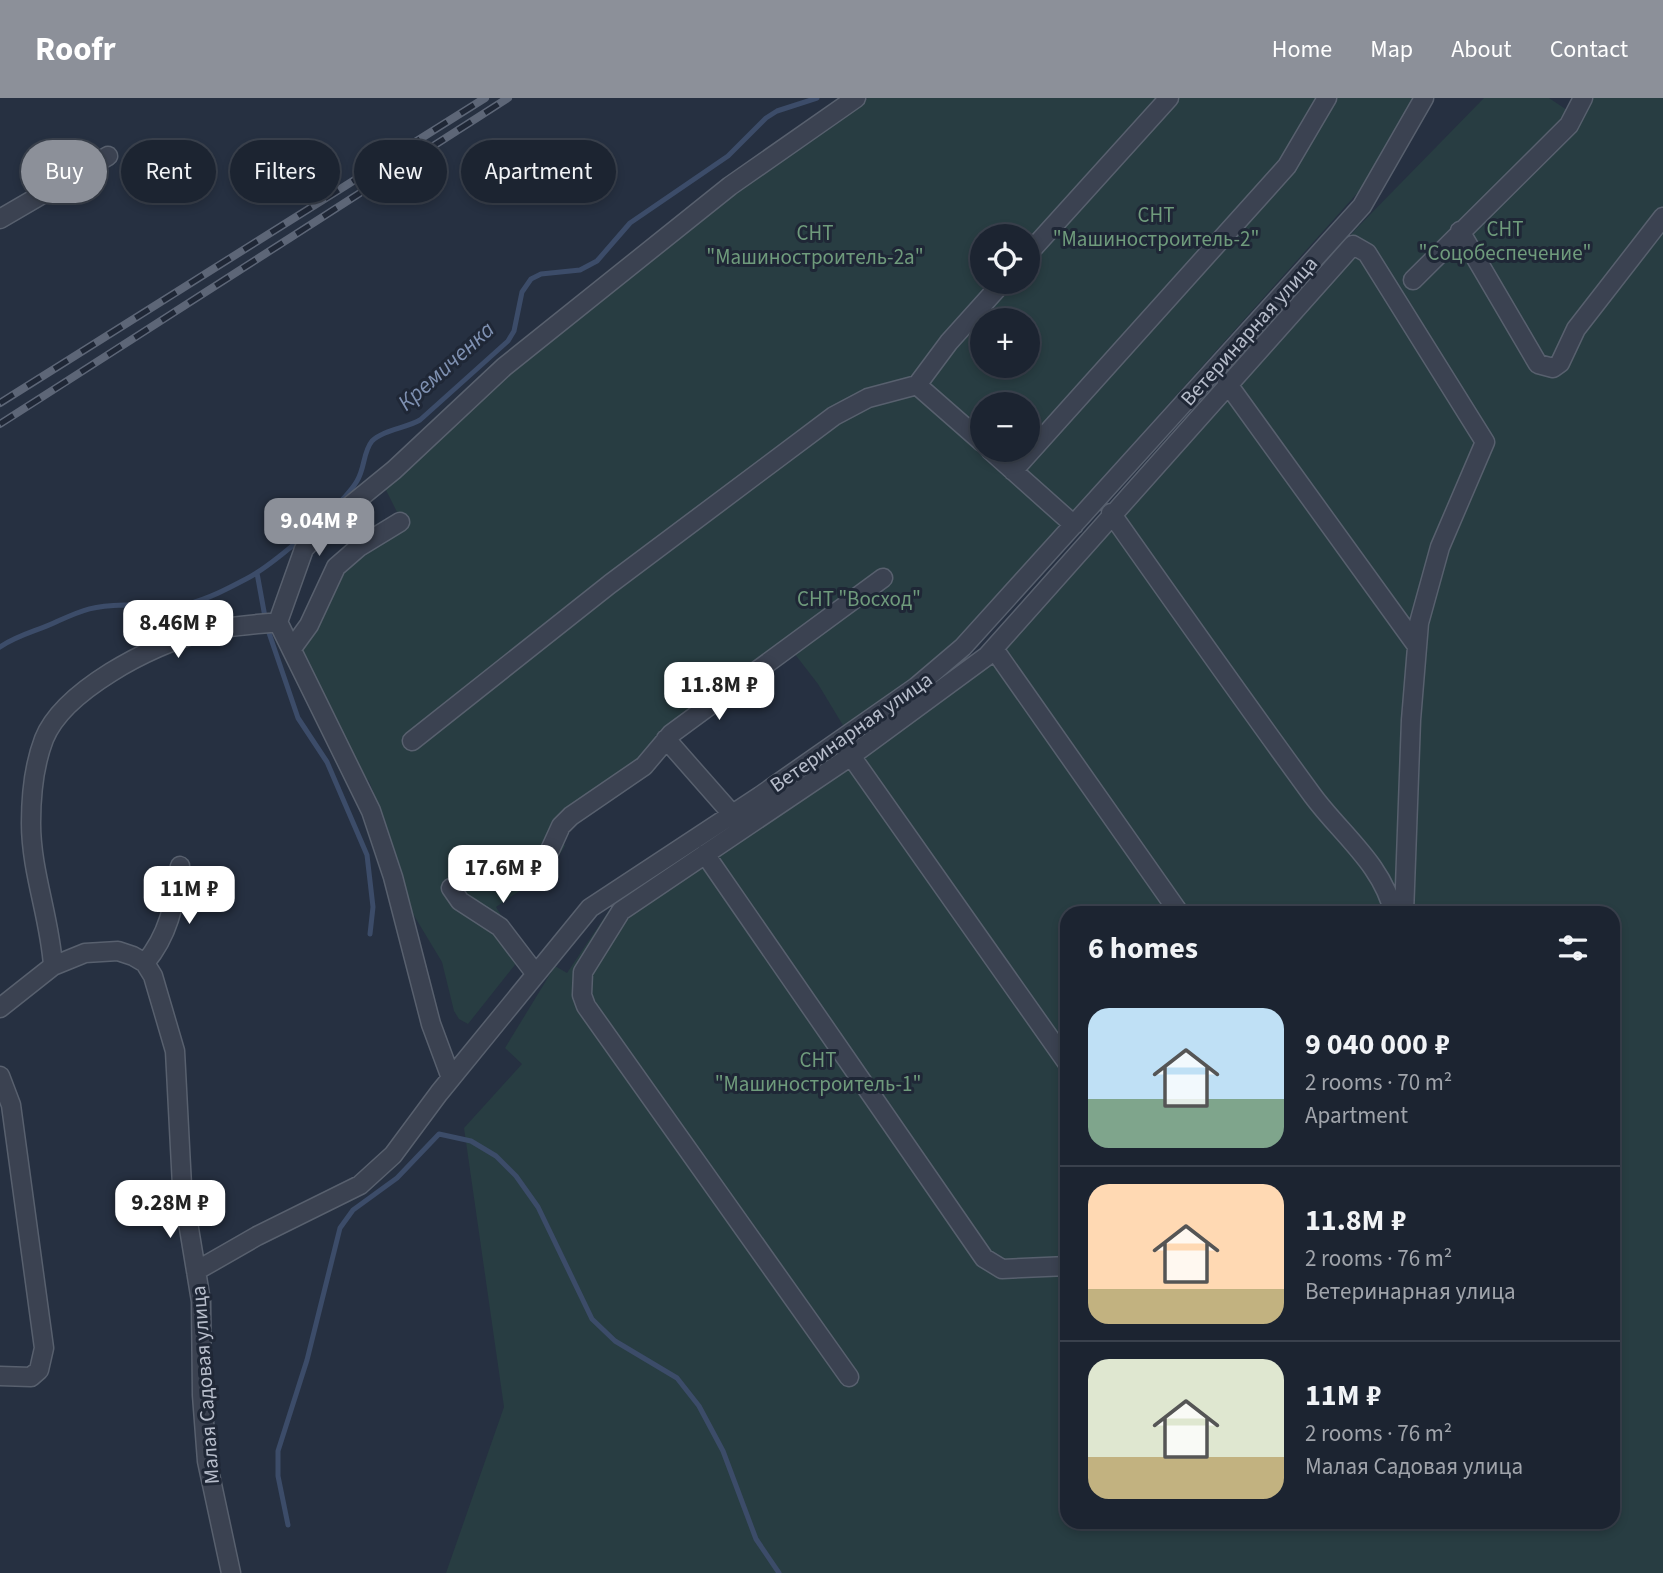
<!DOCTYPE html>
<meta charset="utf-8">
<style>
:root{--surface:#1c2431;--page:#252c39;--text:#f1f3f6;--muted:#a0a4ab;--line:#3a414d;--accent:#8c9099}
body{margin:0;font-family:"Source Sans 3",sans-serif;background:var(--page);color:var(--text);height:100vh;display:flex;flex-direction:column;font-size:26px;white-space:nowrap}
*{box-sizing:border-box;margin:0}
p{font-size:23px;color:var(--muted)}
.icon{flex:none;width:38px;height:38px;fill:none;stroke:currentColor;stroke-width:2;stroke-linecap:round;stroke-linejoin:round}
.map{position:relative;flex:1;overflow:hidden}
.details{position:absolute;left:1060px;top:808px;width:560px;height:623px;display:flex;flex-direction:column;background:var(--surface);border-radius:21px;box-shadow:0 4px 10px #0003,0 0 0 2px var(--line)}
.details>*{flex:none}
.guide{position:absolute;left:21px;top:42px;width:665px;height:63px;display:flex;gap:14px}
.tools{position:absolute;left:970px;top:126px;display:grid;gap:14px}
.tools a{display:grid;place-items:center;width:70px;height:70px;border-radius:50%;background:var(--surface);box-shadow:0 4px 10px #0003,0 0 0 2px var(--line);font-size:35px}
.price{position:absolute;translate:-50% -60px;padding:0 16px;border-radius:14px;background:#fff;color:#222;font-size:23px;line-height:46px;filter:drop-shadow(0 2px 4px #0008)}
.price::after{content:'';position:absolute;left:50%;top:42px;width:21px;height:16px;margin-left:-10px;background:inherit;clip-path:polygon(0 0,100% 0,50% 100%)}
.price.current{background:var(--accent);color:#fff}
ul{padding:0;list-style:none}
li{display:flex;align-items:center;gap:21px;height:175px;padding:0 28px}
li+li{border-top:2px solid var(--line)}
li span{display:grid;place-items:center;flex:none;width:196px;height:140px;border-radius:21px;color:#555}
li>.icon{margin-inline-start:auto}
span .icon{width:84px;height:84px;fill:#fffc;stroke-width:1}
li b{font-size:30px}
h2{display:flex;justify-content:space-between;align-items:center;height:84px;padding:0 28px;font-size:30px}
.chip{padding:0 24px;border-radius:32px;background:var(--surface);box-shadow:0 4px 10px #0003,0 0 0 2px var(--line);font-size:24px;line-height:63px}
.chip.current{background:var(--accent);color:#fff}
header{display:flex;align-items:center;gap:42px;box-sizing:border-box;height:98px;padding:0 35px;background:var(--accent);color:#fff}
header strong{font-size:33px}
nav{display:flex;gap:38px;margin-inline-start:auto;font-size:24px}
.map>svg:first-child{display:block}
.green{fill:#283d42;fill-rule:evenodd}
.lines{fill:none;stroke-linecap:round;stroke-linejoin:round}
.stream{stroke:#3c4c69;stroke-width:5}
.street-casing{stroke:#58606e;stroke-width:21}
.street{stroke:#3b4251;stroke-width:18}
.rail-casing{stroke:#5d6677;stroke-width:8}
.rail{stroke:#1f2736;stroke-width:5;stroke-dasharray:16;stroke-linecap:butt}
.labels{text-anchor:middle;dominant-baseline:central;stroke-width:6;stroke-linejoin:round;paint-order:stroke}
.park-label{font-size:21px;fill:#6f9b7c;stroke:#1f2736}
.street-label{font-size:21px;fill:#b7bdcb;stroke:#1f2736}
.water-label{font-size:23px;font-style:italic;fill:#7f91b2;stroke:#1f2736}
</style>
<header>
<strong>Roofr</strong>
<nav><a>Home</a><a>Map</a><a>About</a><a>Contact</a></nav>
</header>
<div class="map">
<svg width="1663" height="1475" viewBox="0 0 1663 1475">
<rect width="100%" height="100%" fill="#263041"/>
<path class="green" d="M868,0H1418L1369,82L942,559L844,629L818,586L794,555L676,640L671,655L578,719L561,740L565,748L549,773L496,809L521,850L518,863L468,926L459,921L454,913L442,864L407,806L388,732L369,683L362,677L300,552L314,536L327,508L335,476L381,443L406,432L385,390C534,247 699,119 868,0ZM982,138H1027V184H982ZM982,222H1027V268H982ZM982,306H1027V352H982Z
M1484,0H1549L1570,14L1576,0H1663V1475H446L504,1309L464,1030L522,966L505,950L555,868L567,875L610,811L850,650L983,553L1109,406L1355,132ZM1068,816H1614V1424H1068Z"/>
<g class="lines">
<path class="stream" d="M257,475L265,519
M268,532L298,620L327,664L367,757L373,809L370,836
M0,549C19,536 38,533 58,523C85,511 93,508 124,507C144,507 167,511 188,506C208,501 227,491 246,481C272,468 343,407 357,383C365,370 363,354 372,343C383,332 406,330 420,322L508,243L514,233L522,194L531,181L541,176L580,172L597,163L630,125L728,58L766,20L777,13L817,0
M288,1427L278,1378V1353L307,1262L340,1130L353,1112L397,1080L439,1036L471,1043L496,1058L516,1078L538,1109L592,1221L615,1243L677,1280L699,1308L723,1353L756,1441L779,1475"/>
<defs>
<path id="street" d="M0,121L108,58
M1460,133L1538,266L1553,270L1560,265L1576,231L1663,119
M1027,157L1169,0
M1413,182L1569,27L1583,0
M1227,285L1417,548
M982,344L917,287L949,244L1003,184
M990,352L1074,427
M1013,373L1287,68L1327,0
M1111,415C1178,510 1245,605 1313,698C1342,737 1383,767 1394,816
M293,549L309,527L336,469L359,449L400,424
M994,551L1180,816
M666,641L732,716
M412,643L610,486L834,318L868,300L917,287
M844,648L1068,966
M705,756L984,1160L1002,1171L1068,1168
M545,763L561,728L571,718L644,668L671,636L883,480
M451,790L460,803L500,829L535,875
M145,865C170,835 174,805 180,768
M53,868C50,820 31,774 31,725C31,698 34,667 44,641C63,593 151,547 199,535C224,528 252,527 278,524
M0,910L53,868L85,855L118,853L133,858L145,865L153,878L175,953L182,1088L201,1203L202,1297L207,1363L231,1475
M0,978L11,1007L44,1250L39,1272L31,1279L0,1278
M451,980L431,926L393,779L371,713L278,524L304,451L324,429L394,372L504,269L730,88L856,0
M196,1173L257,1138L360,1087L393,1057L439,995L590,810L760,698L916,589L963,549L1362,108L1424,0
M849,1279L586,908L582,897L583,874L621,813L851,658L987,558L1353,147L1367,155L1485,344L1440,449L1419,525L1411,622L1404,816"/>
</defs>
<use href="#street" class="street-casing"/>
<use href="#street" class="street"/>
<defs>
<path id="rail" d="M0,305L485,0
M0,326L508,0"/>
</defs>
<use href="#rail" class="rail-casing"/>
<use href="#rail" class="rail"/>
</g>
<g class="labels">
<g class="park-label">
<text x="1156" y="117">СНТ<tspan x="1156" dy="24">"Машиностроитель-2"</tspan></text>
<text x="1505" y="131">СНТ<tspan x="1505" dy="24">"Соцобеспечение"</tspan></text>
<text x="815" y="135">СНТ<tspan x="815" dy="24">"Машиностроитель-2а"</tspan></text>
<text x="859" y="501">СНТ "Восход"</text>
<text x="818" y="962">СНТ<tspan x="818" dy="24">"Машиностроитель-1"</tspan></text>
</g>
<g class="street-label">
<text transform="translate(1249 233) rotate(-48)">Ветеринарная улица</text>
<text transform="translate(851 634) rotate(-35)">Ветеринарная улица</text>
<text transform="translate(205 1287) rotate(-94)">Малая Садовая улица</text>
</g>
<g class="water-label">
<text transform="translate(446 268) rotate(-42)">Кремиченка</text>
</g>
</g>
</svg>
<div class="tools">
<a><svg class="icon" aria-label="locate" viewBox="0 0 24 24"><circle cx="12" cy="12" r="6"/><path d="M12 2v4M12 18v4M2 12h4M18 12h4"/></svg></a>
<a>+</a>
<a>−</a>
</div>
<b class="price current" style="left:319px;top:460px">9.04M ₽</b>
<b class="price" style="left:178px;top:562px">8.46M ₽</b>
<b class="price" style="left:719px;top:624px">11.8M ₽</b>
<b class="price" style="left:503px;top:807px">17.6M ₽</b>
<b class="price" style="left:189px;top:828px">11M ₽</b>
<b class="price" style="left:170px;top:1142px">9.28M ₽</b>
<div class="guide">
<a class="chip current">Buy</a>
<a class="chip">Rent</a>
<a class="chip">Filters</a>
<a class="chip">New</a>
<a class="chip">Apartment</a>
</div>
<section class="details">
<h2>6 homes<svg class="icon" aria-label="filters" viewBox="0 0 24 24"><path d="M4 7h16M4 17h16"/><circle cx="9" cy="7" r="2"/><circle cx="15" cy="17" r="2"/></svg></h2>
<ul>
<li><span style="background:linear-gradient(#bfe0f5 65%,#7fa58c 0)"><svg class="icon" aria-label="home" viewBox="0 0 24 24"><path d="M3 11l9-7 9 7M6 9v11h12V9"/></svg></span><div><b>9 040 000 ₽</b><p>2 rooms · 70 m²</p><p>Apartment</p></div></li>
<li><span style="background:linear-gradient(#ffd9b3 75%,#c2b280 0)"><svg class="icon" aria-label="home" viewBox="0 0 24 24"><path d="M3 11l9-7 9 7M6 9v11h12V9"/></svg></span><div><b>11.8M ₽</b><p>2 rooms · 76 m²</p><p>Ветеринарная улица</p></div></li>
<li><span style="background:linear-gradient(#dfe7d0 70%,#c2b280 0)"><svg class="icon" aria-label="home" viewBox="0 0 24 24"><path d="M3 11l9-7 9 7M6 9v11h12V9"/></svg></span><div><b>11M ₽</b><p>2 rooms · 76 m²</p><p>Малая Садовая улица</p></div></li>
</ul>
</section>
</div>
